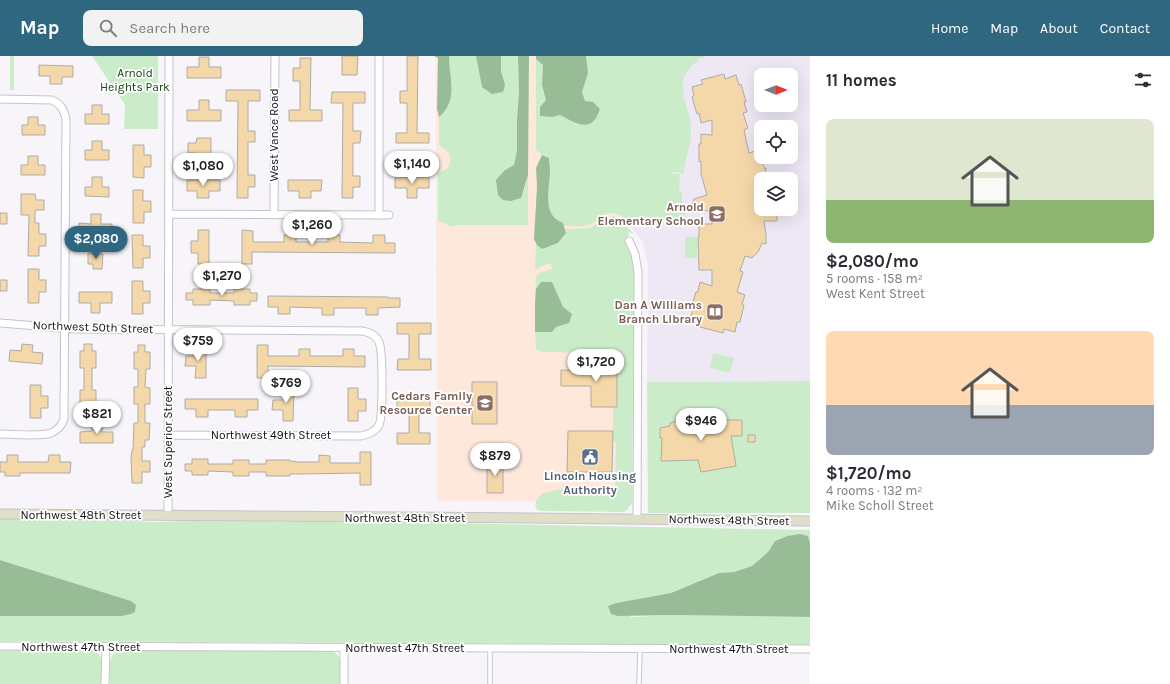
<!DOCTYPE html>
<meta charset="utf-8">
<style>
:root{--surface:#fff;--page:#f2f2f3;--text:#2b2b33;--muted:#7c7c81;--accent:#2f6680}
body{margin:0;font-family:Karla,sans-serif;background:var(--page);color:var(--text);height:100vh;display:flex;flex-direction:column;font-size:15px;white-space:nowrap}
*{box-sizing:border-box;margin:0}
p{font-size:13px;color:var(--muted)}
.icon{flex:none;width:22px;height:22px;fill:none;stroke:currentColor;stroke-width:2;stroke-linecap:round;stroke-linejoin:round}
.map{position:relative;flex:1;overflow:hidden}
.drawer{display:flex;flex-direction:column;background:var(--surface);width:360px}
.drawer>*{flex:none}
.needle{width:26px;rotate:90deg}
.fabs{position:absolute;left:754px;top:12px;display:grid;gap:8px}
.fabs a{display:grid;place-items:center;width:44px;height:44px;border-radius:8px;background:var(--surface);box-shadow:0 4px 16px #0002;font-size:20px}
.price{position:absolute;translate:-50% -34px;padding:0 9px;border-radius:14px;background:#fff;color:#222;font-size:13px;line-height:26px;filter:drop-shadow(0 1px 2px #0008)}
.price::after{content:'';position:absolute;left:50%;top:24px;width:12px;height:9px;margin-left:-6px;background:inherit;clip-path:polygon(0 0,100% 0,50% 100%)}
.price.selected{background:var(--accent);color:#fff}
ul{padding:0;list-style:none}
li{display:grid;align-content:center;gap:8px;height:212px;padding:0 16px}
li span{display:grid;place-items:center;height:124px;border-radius:8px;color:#555}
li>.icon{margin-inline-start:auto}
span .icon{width:72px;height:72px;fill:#fffc;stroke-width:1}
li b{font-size:17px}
h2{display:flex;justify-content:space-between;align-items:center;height:48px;padding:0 16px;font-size:17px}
header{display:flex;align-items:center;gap:24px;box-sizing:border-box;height:56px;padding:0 20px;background:var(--accent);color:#fff}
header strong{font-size:19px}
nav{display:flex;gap:22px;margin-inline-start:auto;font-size:14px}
.search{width:280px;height:36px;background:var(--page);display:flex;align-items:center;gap:10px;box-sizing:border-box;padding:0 14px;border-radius:8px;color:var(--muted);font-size:15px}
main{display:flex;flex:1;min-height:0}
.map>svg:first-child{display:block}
.commercial{fill:#fee7db}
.built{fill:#eee8f4;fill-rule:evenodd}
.green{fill:#cbecc8}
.forest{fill:#98bc96}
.building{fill:#f4d8aa;stroke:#aeaba7}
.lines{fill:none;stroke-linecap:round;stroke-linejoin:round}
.service-casing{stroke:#c6c3c8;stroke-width:5.5}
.minor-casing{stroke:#c6c3c8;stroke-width:9}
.secondary-casing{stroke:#c6c3c8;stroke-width:11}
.service{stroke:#fff;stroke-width:3.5}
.minor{stroke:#fff;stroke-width:7}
.secondary{stroke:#dfdec9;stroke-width:9}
.labels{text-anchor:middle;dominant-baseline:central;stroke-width:3.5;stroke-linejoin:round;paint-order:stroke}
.park-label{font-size:12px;fill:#0f4411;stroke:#fff}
.street-label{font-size:12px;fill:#111012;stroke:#fff}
.education-label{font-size:12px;font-weight:bold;fill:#785e54;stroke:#fff;text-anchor:end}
.service-label{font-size:12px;font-weight:bold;fill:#4e5e75;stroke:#fff}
</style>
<header>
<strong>Map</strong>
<div class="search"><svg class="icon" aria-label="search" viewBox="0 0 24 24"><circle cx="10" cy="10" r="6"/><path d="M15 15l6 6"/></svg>Search here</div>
<nav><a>Home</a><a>Map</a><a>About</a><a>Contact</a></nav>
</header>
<main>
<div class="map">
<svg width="810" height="628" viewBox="0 0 810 628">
<rect width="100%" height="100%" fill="#f7f5f9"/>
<path class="commercial" d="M436,0H626L624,176L626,446L437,445Z"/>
<path class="built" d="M626,0H810V325L647,326L648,208L642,184L624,164ZM761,19H791V49H761ZM761,71H791V101H761ZM761,123H791V153H761Z"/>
<path class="green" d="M10,0H14V34H10Z
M92,0H158V73H124L125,49Z
M449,0H476L482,31L503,21L501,15V0H518L519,36L517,63V94L514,109L505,114L525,133L528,119V169H457L450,171L446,167L438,165V117L448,112L451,103L448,96L439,89V61C459,43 449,23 449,0Z
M586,0H704V2H699V4C668,26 691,47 691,75C691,90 685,104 683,119L679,116L670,117V118H680L679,136H682V151L686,158L676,170H674C671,167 670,168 666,166C654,162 646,167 635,172C626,165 616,151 603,160C598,163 594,167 589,169C582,171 571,170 563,170V167C541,159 550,132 550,115C550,110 549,106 549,102L542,99L536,94V3L543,9L542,29L553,61L560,59L578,69L585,45L582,36L588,17Z
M614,160L623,166L634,178L629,176L628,192L631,198L634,212L632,447L627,454L624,456L542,455L537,454L535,448L538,442L543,437L566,432H615L616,386L613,385V351H617V297L542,296L536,293L535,276H552L556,271L569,267L563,251L557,240L536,233L535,241L536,221L539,217L552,213V209L549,207L535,214L536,186L542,193L559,187L566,177L565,173L590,172L607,161Z
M685,181H697V202H685Z
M713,297L734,302L730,317L710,312Z
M810,325V457H648L647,326Z
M0,463L134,465L151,466L194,465L437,467L810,474V487L808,480L800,478L787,480L775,485L768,496L752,510L734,516L719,517L671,537L616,547L631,561L675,559L810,561V589L0,585V560H122L131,558L135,556L136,549L131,545L0,504Z
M0,593L96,595C105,603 102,617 102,628H0Z
M117,594H332C345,603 341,614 341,628H110C110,616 107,602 117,594Z"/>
<path class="forest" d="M434,0H449C449,23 459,43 439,61L437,53L438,2Z
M476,0H501V15L505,29L503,36L492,38L482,31Z
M518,0H529L528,119L521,142L511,145L503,144L498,139L496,124L505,114L514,109L517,94V63L519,36Z
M536,0H586L588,17L582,36L585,45L593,46L600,53C592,78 577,68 560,59L553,61L540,60V51L546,44L542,29L543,9L536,3Z
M542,99L549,102C549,106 550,110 550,114C550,132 541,159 563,167L566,177L558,187L542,193L537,189L534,183L537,131L536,112Z
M541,226H552L563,251L572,258L569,267L556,271L552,276H535V246L536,233Z
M800,478L808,480L810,487V561L675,559L618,560L611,558L608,550L616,547L671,537L719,517L734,516L752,510L768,496L775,485L787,480Z
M0,504L131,545L136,549L135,556L131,558L122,560H0Z"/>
<path class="building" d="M342,0H358L357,19H342Z
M407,0H418L417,77H429V87H396V77H407V47H400V35H407Z
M199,1H209V11H221V22H187V11H199Z
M300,2H311L310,54H322V65H289V54H300V25H293V12H300Z
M39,9L73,10V21H62V28H50V20H39Z
M724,18L725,23L736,19L739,29L741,28L746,46H744L747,56L743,57L748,72L744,74L749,97L755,95L761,102L765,113L766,112L765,123H761V153H777V165H764L766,179V188L762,187L758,196L752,202L745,200L740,215L743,216L737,236L745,239L742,248L744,249L740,266H737L735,276L724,273L723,277L700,271L701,266L690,263L693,253L691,252L696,236H698L700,226L712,230V214H699L698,181H699V168H712V156L695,152L692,148L694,143L707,139L701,118V105L699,106V88H701V78L712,79V64L701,67L699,57L697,58L692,41L694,40L692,31L703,28L701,24Z
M226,34H260V45H248V75H255V86H248V119H255V131H248V142H237L238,45H226Z
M332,36H365V47H353V75H361L360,87H353V120H360V131H353V142H342L343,47H331Z
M199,44H209V54H221V65H187V54H199Z
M92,49H102V58H109V68H85V58H92Z
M28,61H38V69H45V79H22V69H28Z
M197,82H211V103H197L196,97H188V87H196Z
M92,85H102V94H109V104H85V94H92Z
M133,89H144V99H151V111H144V122L133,121Z
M28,100H38V109H45V119H21V109H28Z
M92,121H102V131H109V141L85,140V131H92Z
M395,121H429V132H417V142H407V132H395Z
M187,124H220V135H209V142H197V135H187Z
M288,124H322L321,135H311V142H299V135H288Z
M133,134H143V145H151V156H144V167H133Z
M21,138H35L36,144H44V154H36L35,155V167H39V178H46V190H39V200H28L29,159H21Z
M0,157H7V168H0Z
M91,158H101V168H112V179H79V167L91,168Z
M198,174H209V208H198V197H191V185H198Z
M242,174L253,175V186H284V179H296V186H328V179H340V186L373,187V179H385V187H395V197L252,196V208H242Z
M132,179H143V190H150V202H143V212H133Z
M88,197L103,198L102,213H93V208H88Z
M28,213H39V224H46V236H39V247H28Z
M0,224H7V235H0Z
M132,225H143V235H150V247H143V258H132Z
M193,233H210V237H234V233H250V237H257V245H250V249H234V245L210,244V249H193V244H186V237H193Z
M79,236H112V247H100V257H91V247H79Z
M268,240L388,241V242H400V251L378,252V259H366V252H334V259H322V252L290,251V258H278V251H268Z
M397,267H431V278H419V303H431V314H397L398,303H409V278H397Z
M22,288L33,289L32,296L43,297L42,308L9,305L10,294L21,295Z
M84,288H92V295H96V312H92V334H96V351H92V358H84V351H80V334H84V312H80V295H84Z
M138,289H145V296H150V313H146L145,331L150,332V348H145V367H150L149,384H145V391H142V405H150V416H142V427H132L131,403L132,394H133L134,367H138V348H134V331H138V313H134V296H138Z
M196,289H206V322H195L196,310H185L186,300H196Z
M257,289H268V300H299V293H310V300H343V293H354V300H365V311L268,310V322H257Z
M591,308H617V351H591V330H561V314L591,315Z
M472,326H497V368H472Z
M30,329H41V340H48V352H41V362H30Z
M283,332H294L293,365H283V354H272L273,344H283Z
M348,332H358V343H366V355H358V365H348Z
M397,342H430V353H419V377H430V388H397V377H409V353H397Z
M185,343H258V354H247V361H235V354H208V361H196V353H185Z
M692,360L693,366L702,364H742V380H731L736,410L701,416L698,404L661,405L662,382H660V372L670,370V367L681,364V361Z
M92,365H102V376H113V387H80V376L92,375Z
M568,375H613L612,416H567Z
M748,379H755V386H748Z
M360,396H371V429H360V417L298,418H290V420H266V416H249V420H233V416L208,415V419H192V415H185V408H192V403H208V408H233V404H249V408H266V404H290V405L298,406H319V399L330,400V407H360Z
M7,399H18V406H48L49,399H60V406H71L70,417H20V420H5V416H0V406H7Z
M492,401H499V407H503V437H487V407H492Z"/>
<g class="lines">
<defs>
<path id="service" d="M490,593V628
M639,628L640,593"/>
<path id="minor" d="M0,43L52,44C61,48 64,54 66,63L64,363C62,369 58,374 51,377C41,381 13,378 0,378
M169,158L389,159
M274,158L275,0
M379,159V0
M629,185L635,198L638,216L637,463
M0,267L75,273L362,275C369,276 376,279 379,286C383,295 383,361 379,369C375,376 369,378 361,380L168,379
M168,460L169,0
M0,590L810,593
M105,628L106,591
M344,628V592"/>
<path id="secondary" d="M0,458L528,462L810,465"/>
</defs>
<use href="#service" class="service-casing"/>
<use href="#minor" class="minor-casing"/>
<use href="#secondary" class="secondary-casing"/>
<use href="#service" class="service"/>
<use href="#minor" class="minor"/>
<use href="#secondary" class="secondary"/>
</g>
<defs>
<symbol id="school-square" viewBox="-11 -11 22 22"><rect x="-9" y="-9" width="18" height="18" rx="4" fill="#8d6e63" stroke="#fff"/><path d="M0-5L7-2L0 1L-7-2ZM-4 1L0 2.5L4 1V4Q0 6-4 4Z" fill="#fff"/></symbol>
<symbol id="library-square" viewBox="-11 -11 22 22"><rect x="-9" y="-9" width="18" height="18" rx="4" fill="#8d6e63" stroke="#fff"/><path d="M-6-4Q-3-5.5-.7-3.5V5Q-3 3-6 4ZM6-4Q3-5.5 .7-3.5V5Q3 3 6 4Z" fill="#fff"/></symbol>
<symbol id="civic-square" viewBox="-11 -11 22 22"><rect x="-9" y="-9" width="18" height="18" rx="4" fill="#5c6f8a" stroke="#fff"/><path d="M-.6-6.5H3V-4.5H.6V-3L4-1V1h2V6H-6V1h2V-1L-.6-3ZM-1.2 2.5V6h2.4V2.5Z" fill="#fff"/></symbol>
</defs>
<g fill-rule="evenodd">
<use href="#school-square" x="707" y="148" width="20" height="20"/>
<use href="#library-square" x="705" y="246" width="20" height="20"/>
<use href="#school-square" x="475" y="337" width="20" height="20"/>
<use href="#civic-square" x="580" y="391" width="20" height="20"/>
</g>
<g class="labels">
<g class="park-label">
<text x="135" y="17">Arnold<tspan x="135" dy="14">Heights Park</tspan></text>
</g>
<g class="street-label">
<text transform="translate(274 79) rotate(-90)">West Vance Road</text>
<text transform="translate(93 271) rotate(2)">Northwest 50th Street</text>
<text x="271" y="379">Northwest 49th Street</text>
<text transform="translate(168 386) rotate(-90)">West Superior Street</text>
<text x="81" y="459">Northwest 48th Street</text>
<text x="405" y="462">Northwest 48th Street</text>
<text transform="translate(729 464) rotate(1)">Northwest 48th Street</text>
<text x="81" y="591">Northwest 47th Street</text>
<text x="405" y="592">Northwest 47th Street</text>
<text x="729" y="593">Northwest 47th Street</text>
</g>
<g class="education-label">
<text x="704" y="151">Arnold<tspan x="704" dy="14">Elementary School</tspan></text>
<text x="702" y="249">Dan A Williams<tspan x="702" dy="14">Branch Library</tspan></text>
<text x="472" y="340">Cedars Family<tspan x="472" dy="14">Resource Center</tspan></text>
</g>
<g class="service-label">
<text x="590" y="420">Lincoln Housing<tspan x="590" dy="14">Authority</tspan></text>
</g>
</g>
</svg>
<div class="fabs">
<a><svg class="needle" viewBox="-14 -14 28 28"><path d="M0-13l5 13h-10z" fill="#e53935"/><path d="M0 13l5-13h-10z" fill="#7c7c81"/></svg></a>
<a><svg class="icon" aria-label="locate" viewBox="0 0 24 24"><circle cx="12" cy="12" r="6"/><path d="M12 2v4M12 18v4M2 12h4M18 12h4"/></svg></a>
<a><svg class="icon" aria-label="layers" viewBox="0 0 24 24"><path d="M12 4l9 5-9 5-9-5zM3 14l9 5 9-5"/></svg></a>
</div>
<b class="price" style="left:412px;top:129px">$1,140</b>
<b class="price" style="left:203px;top:131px">$1,080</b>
<b class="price" style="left:312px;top:190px">$1,260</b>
<b class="price selected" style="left:96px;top:204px">$2,080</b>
<b class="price" style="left:222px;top:241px">$1,270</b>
<b class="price" style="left:198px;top:306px">$759</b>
<b class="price" style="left:596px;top:327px">$1,720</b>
<b class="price" style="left:286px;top:348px">$769</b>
<b class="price" style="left:97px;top:379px">$821</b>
<b class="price" style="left:701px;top:386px">$946</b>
<b class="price" style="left:495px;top:421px">$879</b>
</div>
<section class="drawer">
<h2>11 homes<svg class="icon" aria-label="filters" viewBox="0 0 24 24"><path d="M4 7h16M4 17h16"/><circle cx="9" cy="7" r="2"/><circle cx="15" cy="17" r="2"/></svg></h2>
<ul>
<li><span style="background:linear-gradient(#dfe7d0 65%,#8fb573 0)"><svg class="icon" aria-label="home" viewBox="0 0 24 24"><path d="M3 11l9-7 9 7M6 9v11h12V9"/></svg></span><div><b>$2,080/mo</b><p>5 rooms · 158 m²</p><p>West Kent Street</p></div></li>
<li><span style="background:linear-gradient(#ffd9b3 60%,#9aa5b1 0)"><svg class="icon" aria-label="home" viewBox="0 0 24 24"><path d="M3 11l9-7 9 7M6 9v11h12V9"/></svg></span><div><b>$1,720/mo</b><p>4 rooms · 132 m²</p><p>Mike Scholl Street</p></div></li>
</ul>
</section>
</main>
